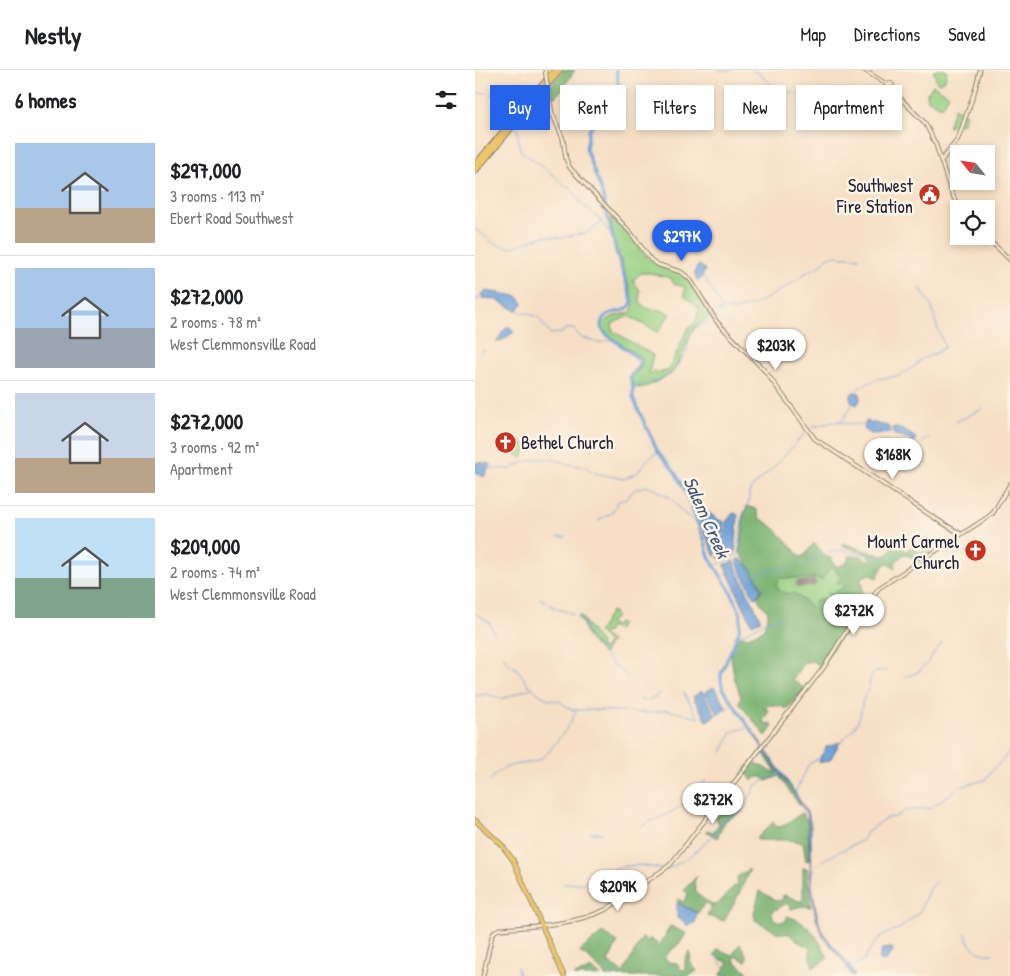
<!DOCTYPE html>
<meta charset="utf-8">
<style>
:root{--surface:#fff;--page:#f2f2f2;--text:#202124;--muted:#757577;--line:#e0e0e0;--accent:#2563eb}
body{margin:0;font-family:"Patrick Hand",sans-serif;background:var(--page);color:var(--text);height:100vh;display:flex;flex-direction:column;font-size:19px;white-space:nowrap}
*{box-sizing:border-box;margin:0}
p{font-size:16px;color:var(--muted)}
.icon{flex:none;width:28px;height:28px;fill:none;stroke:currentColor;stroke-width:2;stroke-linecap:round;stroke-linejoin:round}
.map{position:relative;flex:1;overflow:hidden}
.side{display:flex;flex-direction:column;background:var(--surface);width:475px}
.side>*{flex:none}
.guide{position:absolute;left:15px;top:15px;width:445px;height:45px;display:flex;gap:10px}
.needle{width:32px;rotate:300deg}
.buttons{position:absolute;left:475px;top:75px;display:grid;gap:10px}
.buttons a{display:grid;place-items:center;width:45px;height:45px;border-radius:0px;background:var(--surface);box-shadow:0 2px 8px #0003;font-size:25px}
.price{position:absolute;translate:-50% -42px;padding:0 11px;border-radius:18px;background:#fff;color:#222;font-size:16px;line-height:32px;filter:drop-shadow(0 1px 2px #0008)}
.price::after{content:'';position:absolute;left:50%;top:30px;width:15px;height:11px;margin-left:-8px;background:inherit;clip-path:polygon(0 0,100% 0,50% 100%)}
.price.on{background:var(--accent);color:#fff}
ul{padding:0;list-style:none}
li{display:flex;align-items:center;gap:15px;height:125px;padding:0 15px}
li+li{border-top:1px solid var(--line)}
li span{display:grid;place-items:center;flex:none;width:140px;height:100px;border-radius:0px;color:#555}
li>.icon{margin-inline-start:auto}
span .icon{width:60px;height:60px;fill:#fffc;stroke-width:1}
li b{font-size:21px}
h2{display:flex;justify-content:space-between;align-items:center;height:60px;padding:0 15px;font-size:21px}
.tag{padding:0 18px;border-radius:0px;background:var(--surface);box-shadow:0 2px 8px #0003;font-size:18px;line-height:45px}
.tag.on{background:var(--accent);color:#fff}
header{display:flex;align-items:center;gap:30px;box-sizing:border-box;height:70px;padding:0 25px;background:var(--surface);border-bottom:1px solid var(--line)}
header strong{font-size:24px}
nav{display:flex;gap:28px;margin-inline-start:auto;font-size:18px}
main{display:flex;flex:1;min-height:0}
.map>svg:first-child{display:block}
.green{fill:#99d184;stroke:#5e7a60;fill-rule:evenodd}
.forest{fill:#7ab372;stroke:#4e6a56}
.water{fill:#6da0d8;stroke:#48618a}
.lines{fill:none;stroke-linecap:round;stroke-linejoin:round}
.stream{stroke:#6da0d8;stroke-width:1}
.river{stroke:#6da0d8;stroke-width:3}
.runway{stroke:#8c8080;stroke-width:7}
.secondary-casing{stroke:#8c8080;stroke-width:5}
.primary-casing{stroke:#8c8080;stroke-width:5.5}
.motorway-casing{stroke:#8c8080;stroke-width:7}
.secondary{stroke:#f7e8c3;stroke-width:3}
.primary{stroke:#ebc669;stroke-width:4}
.motorway{stroke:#ebc669;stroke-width:5}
.secondary-bridge-casing{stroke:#8c8080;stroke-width:5;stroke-linecap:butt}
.secondary-bridge{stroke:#f7e8c3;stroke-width:3}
.labels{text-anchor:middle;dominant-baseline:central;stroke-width:5;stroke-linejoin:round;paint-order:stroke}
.poi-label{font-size:18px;fill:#22223b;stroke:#fcf5e5;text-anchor:end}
.water-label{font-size:19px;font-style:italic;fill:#40547a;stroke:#fcf5e5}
</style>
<header>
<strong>Nestly</strong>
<nav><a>Map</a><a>Directions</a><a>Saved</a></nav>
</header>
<main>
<section class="side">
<h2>6 homes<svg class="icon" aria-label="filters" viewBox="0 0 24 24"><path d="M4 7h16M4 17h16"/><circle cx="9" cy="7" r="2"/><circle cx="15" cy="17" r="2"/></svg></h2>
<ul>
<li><span style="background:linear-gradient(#a9c7e8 65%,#b9a48a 0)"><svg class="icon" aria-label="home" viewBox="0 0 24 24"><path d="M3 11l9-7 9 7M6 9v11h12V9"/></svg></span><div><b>$297,000</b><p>3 rooms · 113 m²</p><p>Ebert Road Southwest</p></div></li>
<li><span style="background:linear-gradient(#a9c7e8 60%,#9aa5b1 0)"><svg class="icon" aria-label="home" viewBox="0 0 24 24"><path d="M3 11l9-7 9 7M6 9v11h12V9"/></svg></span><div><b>$272,000</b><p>2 rooms · 78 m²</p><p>West Clemmonsville Road</p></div></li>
<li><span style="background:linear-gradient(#c9d6e8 65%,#b9a48a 0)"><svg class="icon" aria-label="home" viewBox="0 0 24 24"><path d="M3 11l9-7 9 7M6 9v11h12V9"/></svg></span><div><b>$272,000</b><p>3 rooms · 92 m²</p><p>Apartment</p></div></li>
<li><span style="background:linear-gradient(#bfe0f5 60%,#7fa58c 0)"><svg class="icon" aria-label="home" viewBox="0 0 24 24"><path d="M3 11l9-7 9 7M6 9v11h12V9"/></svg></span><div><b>$209,000</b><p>2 rooms · 74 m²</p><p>West Clemmonsville Road</p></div></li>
</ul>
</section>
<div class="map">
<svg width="535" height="906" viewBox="0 0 535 906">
<rect width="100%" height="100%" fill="#fcf5e5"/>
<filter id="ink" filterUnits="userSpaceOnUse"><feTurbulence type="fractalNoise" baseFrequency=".02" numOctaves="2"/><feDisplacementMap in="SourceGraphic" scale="10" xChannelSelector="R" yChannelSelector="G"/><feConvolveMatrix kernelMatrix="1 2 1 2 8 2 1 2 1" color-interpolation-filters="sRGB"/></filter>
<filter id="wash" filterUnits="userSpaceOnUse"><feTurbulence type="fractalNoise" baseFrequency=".0096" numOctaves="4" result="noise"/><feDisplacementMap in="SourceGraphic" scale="20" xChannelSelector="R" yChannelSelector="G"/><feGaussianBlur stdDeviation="1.12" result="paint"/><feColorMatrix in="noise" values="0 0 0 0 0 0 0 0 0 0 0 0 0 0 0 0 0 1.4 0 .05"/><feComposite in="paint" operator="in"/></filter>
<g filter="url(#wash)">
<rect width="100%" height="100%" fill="#f6dfc4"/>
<path class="green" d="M458,0H472L470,10L464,13L462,12Z
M458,15L474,25L468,36H464L452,29L451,25Z
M479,38L491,44L487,54L473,57Z
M136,147L151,161L172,188L185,197L203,201L210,205L219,218L236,246L220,257L216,263L200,299L196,304L173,316L164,318L159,317L155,307L165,299L168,289L131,263L127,257C129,246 147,245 156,242C159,237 158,232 157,227C151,200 137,175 136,147ZM166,203H175L196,208L199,214L210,217L209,226L224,238L221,251L212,260L193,301L174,303L178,285L138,261L137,254L153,246L183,262L195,244C183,234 162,248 165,220L158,211Z
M43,370L54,376L47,388L36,381Z
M355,487L375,516L391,533L368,567L300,524L298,512L302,504L338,494Z
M136,541L140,543L139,545L141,547L134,553L140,556L143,553L146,554L142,561L135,557L132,563L129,562L128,565L136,571L128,585C125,579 113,570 112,566C108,557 110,555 102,547L105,545C113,555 118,565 126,573L125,577L130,579C135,571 129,567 123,563Z"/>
<path class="forest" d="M88,0H100L86,21L80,27L76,26L75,16Z
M273,436L282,440L284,448C301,456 313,473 325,487L330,485L339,473L361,497L372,493L374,486H386L392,491L396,488L389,483L366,475L368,473L407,486L412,485L420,474L431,481L438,477L446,483L453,479L456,482L444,490L429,484L420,493V499L412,493L408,496L402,508L394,504L385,509L388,515L387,522L394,528L374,553L361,545L354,534L357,528L353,522L358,524L370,516L368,512L363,515L361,514L366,507L357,496L346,510L343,508C329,509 317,508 305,508L301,515C305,523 311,524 319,523L347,545L351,549L349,551L356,557L359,553L360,554L364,548L374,555L346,596L337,591L328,593L318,610L330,619L312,639C305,636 297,633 289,637V639H292L294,641L288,651L290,654L296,653L298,656L291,666L264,633L266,627L259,607L256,585V579L265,566L273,567L288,560L293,546V542L284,531L283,527L287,519L285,514L266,484L265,478L268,459V447Z
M345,528L351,532L358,542L350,546L337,534Z
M287,678L327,735H324L304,706L292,711L287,707H283L277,711L273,704L268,706L266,705L277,691L299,703H301L287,681H285Z
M255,721L258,723L267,742L250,751L242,768L231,761L232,760L238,762L244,754L241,748L245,742L240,738Z
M327,743L333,752L334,790L331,791L328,773C313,768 298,771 283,770L281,769L298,752L300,756L306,757Z
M328,798H332L336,837L327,836L316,839L312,833L297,842L298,848L304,852L311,851L312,846C333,851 345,870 353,888L338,898L335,888V878L325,873L314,864L303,863L280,850L279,843L285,821L302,831L309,829L307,826L310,825L324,831H328Z
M274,799V802L260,832L249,851L232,846L236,836L230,833L223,843L202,832L203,829L209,832L213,824L209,820L222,806L219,812L222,824L237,835L243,834L259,816L263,817L262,807Z
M195,856L211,863L206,872L189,887L194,892L202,893L206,900L210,899V890L214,882L216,883L215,892L222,901L214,906H131L114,888L104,882L128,862L143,872L133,892L148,903L167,868L175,872L174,868L185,875Z
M265,874L272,886L271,891L260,886L259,888L260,892L272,901V906H245L253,893L239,885L243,879L257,885Z
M115,898L126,906H99L98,905L113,901Z"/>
<path class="water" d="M224,195L230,199L227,208L223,211C218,205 219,199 224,195Z
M11,221L42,226L48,233L42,241L19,229L8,228L6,224Z
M32,257H35L39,262L28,270L22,272L28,261Z
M378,322L385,323V330L382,335L376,332L375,327Z
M391,351L412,356L415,358V363L396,364L389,359Z
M418,357L428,360L441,368L439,372L418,364Z
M0,392L16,394L9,407L3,404H0Z
M224,435C227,438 246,452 249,452L240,487L220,439L221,436Z
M258,443L262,444L263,447L260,483L259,484L243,489L251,452Z
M264,488C272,492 284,511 286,520L281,528L279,527L261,491Z
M258,491L286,550L277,554L249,495Z
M239,617L252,638L243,644L230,622Z
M227,621L241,645L232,651L218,627Z
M276,661L282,667L320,722L334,746L336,756L337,815L340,835L345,856L351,867L375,896L380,906H377L368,891L348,866L341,848L336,821L334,757L332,745L322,728Z
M365,672L355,690L344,693L346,685L349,683L351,677Z
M202,833L222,843L220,853L212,856L209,851L202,848Z
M417,878L418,881L410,891L404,890L407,879Z"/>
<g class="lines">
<path class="stream" d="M243,0H256
M276,0L282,2L302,19L311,22L343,26L372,25
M0,23C24,22 18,28 35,37L37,46
M42,56L44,74L46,81L81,107L89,116L97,119L106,133L123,148L138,167
M0,159L20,174L30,177H37L69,166L89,168L98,165L109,164L126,153
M230,209L246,236
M0,229L9,228
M43,241L63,247L75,264L87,263L90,259H99L105,267L124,273L138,269
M243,242L252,239L260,240L278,235L294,227L311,217L332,202L345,196L352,188L358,186L384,188
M241,247L247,238
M5,283L7,280H10
M158,318C186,308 195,311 210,283C214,276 213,267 218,261C224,254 232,254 238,249
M380,322L385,317L402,309L424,306L440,296L445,290L461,283L470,277L462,257L456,235L445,218
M363,352C368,354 383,354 390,355
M481,352L507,339
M337,357L368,350L378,333
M447,372L454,368
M451,385L452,394
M13,398L36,399L47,393L60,389H77L102,396H109L120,403L149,409L163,402L173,389L183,382
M124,450L137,443L143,431L151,429L160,419L171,416L178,418L197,429L207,442L224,455
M83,467H91
M330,495L341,487L364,480L412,488L428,485
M240,496L264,484L267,447L274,431V423L277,417L296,400L331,362
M279,506L292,501L314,498
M65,528L80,538L98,544
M0,543L14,552L19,563
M103,546L108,551L114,566L129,583
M261,567L285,555L291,550L298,551L305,547
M28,586L33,593L43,600L52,613L65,625L75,630L84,631L97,640H125L174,643L192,640L223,648
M131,586L136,594L143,598
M145,600L153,606
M430,606C450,605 455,585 467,573
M208,622L223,647
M0,626L13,624L26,629L57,618
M165,629L168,631L181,627L184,623
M253,638L259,634
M363,675C370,668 379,660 383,651C387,643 386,635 389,627C391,622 391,626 393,620C396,610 395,598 412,601
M247,682L257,662L274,657
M72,684L92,658L101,642
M17,708C34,687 55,700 70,685
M15,712L17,709
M321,721L334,694L345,688
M167,756C175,751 183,749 192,744C208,737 221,724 231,710
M115,763H128
M383,772L388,770L393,761L412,748L420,747L429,741L456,738L484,717L510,710L518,699L528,690L535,680
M213,788L238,766L248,750C256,748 261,741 268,741L281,715L301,705L303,706L305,703
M209,790L210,789
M191,800L207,791
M336,803L346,791L382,773
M88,814L109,813L136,801L150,796L164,795L188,799
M491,863C492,876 504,886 518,884
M242,885L248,897L256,906
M195,894L202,906
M129,896L141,906
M42,897L44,906
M374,898L389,890L397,876L406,866L425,858L444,843L454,819L461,811"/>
<path class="river" d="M141,0L145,25V42L143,45H132L120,53L114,60L111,79L127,123L141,182L157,231C153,249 125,234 126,258L131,264L165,290L164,297L155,307L158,318V328L183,382L200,402L209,419L229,469L234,487L255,520L266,544L264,561L246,604V611L248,619L279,664"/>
<path class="runway" d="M324,514L338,513"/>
</g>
</g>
<g filter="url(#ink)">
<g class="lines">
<defs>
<path id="secondary" d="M70,0L71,6
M389,0L413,15
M414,13L417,14V17H413Z
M415,18L450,53L461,75L475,119L484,139
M73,20L77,43L88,69L91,89L95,98L156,163L176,190L184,195L206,202L215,209L242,252L290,301L340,369L461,449L486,464
M466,91L483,69L500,20L505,0
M510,166L535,190
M8,906L17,866L20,861L25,859C60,856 99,855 132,839L195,795L349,597L375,555L404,518L513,447L518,443L535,414"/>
<path id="primary" d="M0,750L26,774L38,790L89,906"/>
<path id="motorway" d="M0,95L80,0
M0,101L85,0"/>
</defs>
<use href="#secondary" class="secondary-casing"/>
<use href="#primary" class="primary-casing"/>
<use href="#motorway" class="motorway-casing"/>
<use href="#secondary" class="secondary"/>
<use href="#primary" class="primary"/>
<use href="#motorway" class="motorway"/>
<defs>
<path id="secondary-bridge" d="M71,6L73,20"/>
</defs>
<use href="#secondary-bridge" class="secondary-bridge-casing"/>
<use href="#secondary-bridge" class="secondary-bridge"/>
</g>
</g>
<defs>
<symbol id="civic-disc" viewBox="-11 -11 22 22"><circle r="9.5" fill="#c8321e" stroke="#fcf5e5"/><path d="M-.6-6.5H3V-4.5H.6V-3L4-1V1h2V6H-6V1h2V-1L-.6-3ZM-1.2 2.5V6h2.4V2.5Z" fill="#fff"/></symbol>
<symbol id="church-disc" viewBox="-11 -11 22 22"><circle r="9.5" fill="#c8321e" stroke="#fcf5e5"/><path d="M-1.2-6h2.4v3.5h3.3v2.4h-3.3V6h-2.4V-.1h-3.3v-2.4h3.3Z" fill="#fff"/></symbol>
</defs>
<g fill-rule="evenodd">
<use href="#civic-disc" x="442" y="112" width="25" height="25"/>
<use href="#church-disc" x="18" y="360" width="25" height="25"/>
<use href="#church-disc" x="488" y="468" width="25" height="25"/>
</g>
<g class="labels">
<g class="poi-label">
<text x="438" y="115">Southwest<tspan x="438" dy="21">Fire Station</tspan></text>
<text x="46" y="372" text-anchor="start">Bethel Church</text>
<text x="484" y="471">Mount Carmel<tspan x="484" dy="21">Church</tspan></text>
</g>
<g class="water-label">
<text transform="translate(232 447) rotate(66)">Salem Creek</text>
</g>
</g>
</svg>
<div class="buttons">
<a><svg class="needle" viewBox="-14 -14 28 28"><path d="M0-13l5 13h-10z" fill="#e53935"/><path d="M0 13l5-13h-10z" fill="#757577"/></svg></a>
<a><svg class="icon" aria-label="locate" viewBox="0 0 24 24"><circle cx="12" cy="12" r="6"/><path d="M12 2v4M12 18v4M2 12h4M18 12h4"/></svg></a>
</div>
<b class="price on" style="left:207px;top:192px">$297K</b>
<b class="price" style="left:301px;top:301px">$203K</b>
<b class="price" style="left:418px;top:410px">$168K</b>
<b class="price" style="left:379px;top:566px">$272K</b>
<b class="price" style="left:238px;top:755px">$272K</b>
<b class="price" style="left:143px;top:842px">$209K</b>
<div class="guide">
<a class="tag on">Buy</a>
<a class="tag">Rent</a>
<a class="tag">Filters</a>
<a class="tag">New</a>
<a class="tag">Apartment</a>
</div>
</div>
</main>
